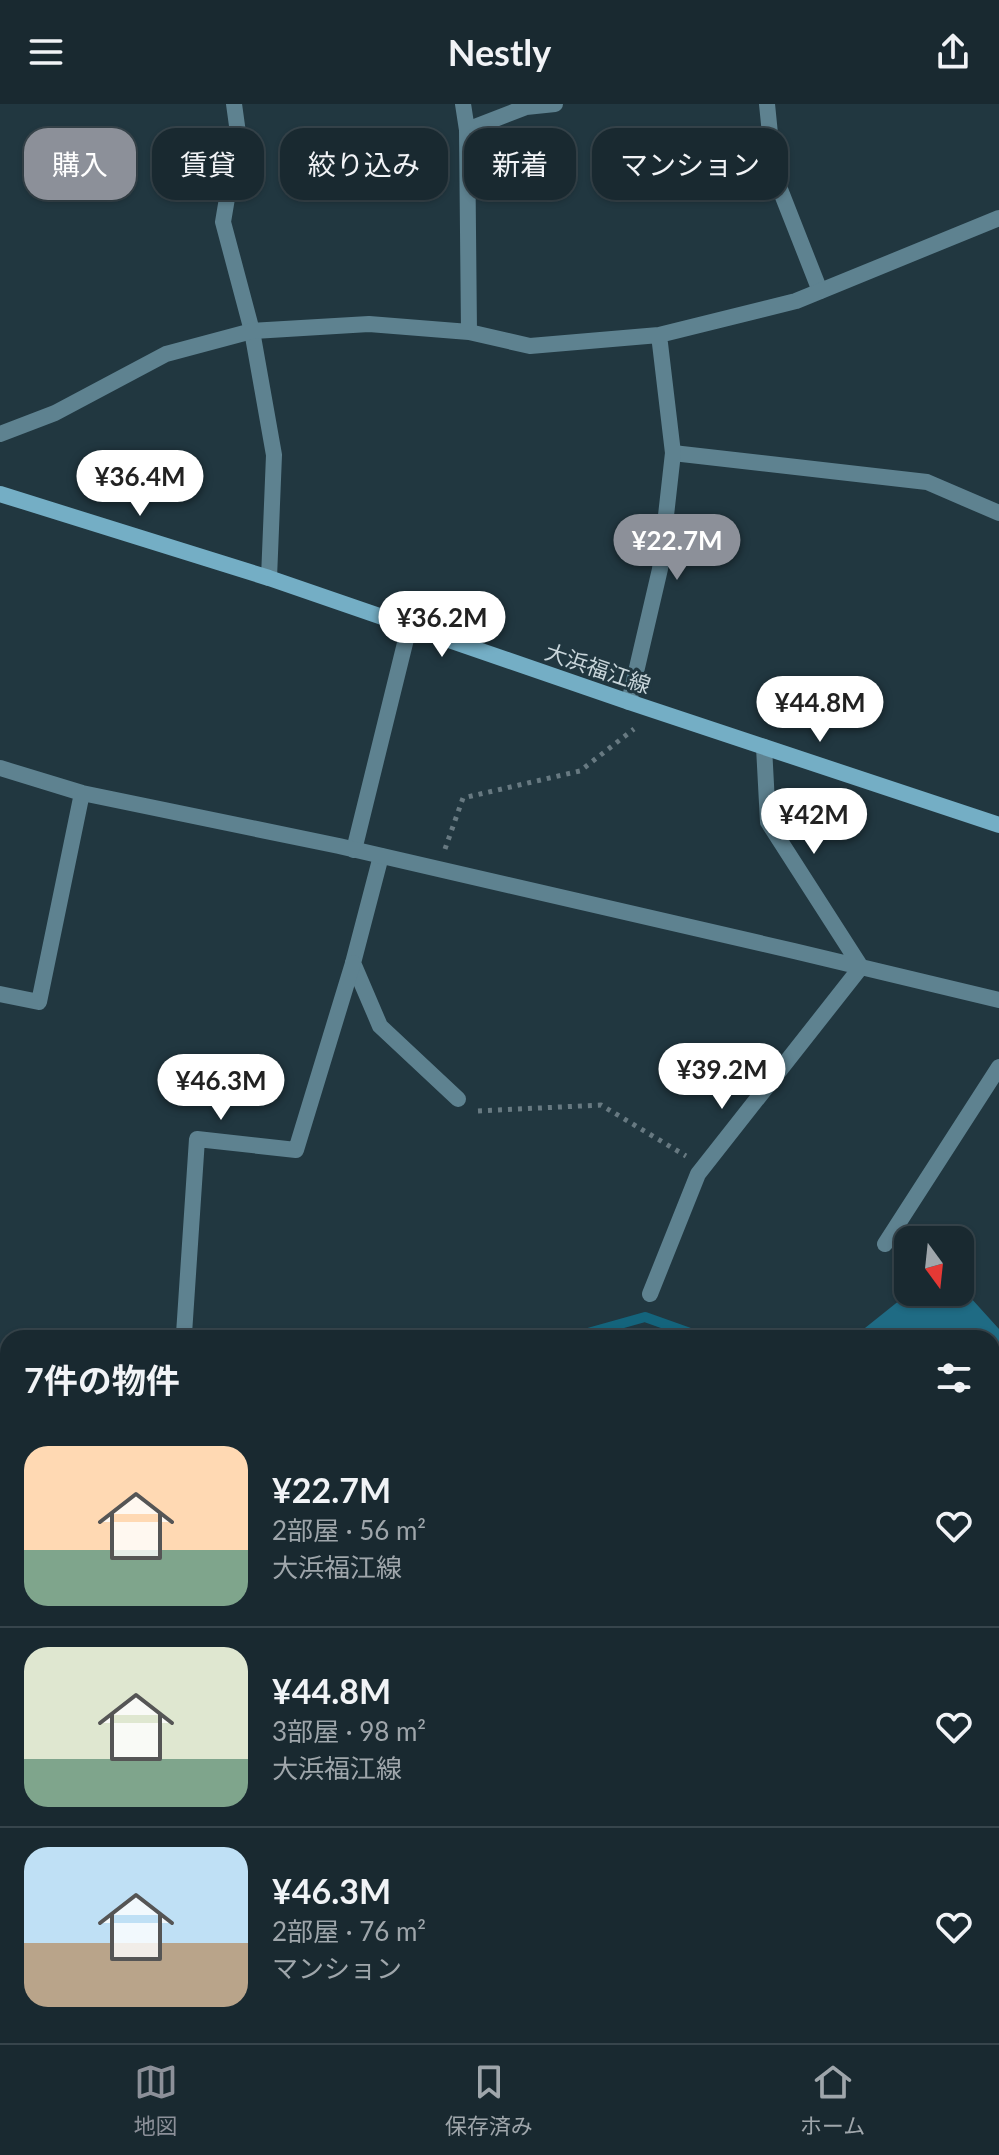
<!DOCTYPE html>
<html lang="ja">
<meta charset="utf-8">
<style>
:root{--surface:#192930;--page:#223138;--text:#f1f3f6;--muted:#9fa6ab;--line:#37454c;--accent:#8c9099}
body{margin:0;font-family:Lato,"Noto Sans JP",sans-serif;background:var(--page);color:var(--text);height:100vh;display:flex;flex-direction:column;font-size:30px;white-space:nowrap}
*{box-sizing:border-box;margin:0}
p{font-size:26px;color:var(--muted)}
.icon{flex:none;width:44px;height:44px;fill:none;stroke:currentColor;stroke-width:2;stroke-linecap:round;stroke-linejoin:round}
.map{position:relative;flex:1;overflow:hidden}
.side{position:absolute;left:0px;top:1226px;width:1000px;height:714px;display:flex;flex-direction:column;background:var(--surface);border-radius:24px 24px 0 0;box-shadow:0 2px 6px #0004,0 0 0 2px var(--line)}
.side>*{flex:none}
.hud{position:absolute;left:24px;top:24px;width:952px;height:72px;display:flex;gap:16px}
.needle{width:52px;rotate:165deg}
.controls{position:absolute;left:894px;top:1122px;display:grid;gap:16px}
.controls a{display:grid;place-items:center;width:80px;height:80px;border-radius:16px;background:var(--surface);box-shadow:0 2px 6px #0004,0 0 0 2px var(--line);font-size:40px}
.price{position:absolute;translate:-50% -68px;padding:0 18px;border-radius:28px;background:#fff;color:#222;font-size:26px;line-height:52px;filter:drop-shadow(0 2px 4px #0008)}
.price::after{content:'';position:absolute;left:50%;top:48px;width:24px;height:18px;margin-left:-12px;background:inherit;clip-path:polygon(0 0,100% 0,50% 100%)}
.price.current{background:var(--accent);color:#fff}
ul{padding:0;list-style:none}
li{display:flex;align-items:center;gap:24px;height:200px;padding:0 24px}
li+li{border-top:2px solid var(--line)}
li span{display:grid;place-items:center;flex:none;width:224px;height:160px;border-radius:24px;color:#555}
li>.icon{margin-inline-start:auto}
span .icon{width:96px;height:96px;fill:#fffc;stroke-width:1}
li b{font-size:34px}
h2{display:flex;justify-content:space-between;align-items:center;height:96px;padding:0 24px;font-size:34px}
.chip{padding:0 28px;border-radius:24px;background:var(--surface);box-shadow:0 2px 6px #0004,0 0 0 2px var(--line);font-size:28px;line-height:72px}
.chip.current{background:var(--accent);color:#fff}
header{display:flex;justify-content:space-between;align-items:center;height:104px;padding:0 24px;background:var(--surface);font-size:36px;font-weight:700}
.tabs{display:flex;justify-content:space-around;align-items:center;height:112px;border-top:2px solid var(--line);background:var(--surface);font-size:22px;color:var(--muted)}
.tabs a{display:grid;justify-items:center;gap:4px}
.tabs .current{color:var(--accent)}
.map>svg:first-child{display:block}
.forest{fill:#1f6b84}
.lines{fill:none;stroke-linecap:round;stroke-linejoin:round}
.stream{stroke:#14647c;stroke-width:10}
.path{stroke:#677981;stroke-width:5;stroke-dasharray:4 6;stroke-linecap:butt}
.lane{stroke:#5e8290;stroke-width:16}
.street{stroke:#5e8290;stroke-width:16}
.secondary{stroke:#74aec5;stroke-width:16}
.labels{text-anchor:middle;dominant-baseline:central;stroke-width:6;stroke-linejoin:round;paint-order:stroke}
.street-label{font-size:22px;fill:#c8d5da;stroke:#213740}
</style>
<header><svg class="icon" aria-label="menu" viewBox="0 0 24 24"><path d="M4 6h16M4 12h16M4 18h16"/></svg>Nestly<svg class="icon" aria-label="share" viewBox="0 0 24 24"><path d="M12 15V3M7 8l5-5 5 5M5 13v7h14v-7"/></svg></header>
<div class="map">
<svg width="999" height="1939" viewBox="0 0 999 1939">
<rect width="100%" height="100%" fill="#213740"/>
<path class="forest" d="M960,1182L999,1225V1588L992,1578V1234H860V1228L910,1188H960Z"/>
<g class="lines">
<path class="stream" d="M570,1234L645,1213L704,1234
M0,1363H8"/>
<path class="path" d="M445,745L463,694L580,667L634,625
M478,1007L601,1001L686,1052"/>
<path class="lane" d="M234,0L238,29L223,118L252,227L274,351L269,474
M767,0L774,70L820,187
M673,349L927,378L999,409
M354,746L409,523
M381,752L353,859L380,922L458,995"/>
<path class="street" d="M463,0L467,26L469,228
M467,26L526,3L555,0
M0,330L55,309L166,250L252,227L369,220L469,228L530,242L659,231L796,197L999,114
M629,598L660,465L673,349L659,231
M0,664L82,689L339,742L794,847L999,896
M0,890L39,898L82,689
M885,1140L999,963
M650,1190L698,1070L861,863L768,718L764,643
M178,1234L184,1230L197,1035L296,1046L353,859
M0,1262L8,1263
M0,1429H8
M750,1932L759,1939"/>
<path class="secondary" d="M0,390L269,474L629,598L999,721
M0,1704L8,1732
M67,1932L69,1939"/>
</g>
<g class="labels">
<g class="street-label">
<text transform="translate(598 564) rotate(19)">大浜福江線</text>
</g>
</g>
</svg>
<div class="controls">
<a><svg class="needle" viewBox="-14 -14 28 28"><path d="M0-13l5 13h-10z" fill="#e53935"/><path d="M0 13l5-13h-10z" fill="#9fa6ab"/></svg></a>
</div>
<b class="price" style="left:140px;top:414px">¥36.4M</b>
<b class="price current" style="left:677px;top:478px">¥22.7M</b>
<b class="price" style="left:442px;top:555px">¥36.2M</b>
<b class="price" style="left:820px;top:640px">¥44.8M</b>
<b class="price" style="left:814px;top:752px">¥42M</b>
<b class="price" style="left:722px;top:1007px">¥39.2M</b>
<b class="price" style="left:221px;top:1018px">¥46.3M</b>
<div class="hud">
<a class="chip current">購入</a>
<a class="chip">賃貸</a>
<a class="chip">絞り込み</a>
<a class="chip">新着</a>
<a class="chip">マンション</a>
</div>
<section class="side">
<h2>7件の物件<svg class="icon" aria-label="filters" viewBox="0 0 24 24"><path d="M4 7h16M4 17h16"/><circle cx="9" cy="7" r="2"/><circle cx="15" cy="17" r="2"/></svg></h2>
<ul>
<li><span style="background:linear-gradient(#ffd9b3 65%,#7fa58c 0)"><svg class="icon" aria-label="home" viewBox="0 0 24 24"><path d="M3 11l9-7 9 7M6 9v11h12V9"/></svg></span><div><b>¥22.7M</b><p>2部屋 · 56 m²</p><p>大浜福江線</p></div><svg class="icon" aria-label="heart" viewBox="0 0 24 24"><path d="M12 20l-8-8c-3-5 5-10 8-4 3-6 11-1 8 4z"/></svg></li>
<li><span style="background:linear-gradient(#dfe7d0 70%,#7fa58c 0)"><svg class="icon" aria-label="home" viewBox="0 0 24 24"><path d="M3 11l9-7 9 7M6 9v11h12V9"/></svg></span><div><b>¥44.8M</b><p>3部屋 · 98 m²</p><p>大浜福江線</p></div><svg class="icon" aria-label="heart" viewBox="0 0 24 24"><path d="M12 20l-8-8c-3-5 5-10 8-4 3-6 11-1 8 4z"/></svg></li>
<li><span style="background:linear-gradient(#bfe0f5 60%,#b9a48a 0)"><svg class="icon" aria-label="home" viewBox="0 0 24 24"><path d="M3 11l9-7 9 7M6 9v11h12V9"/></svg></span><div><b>¥46.3M</b><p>2部屋 · 76 m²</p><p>マンション</p></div><svg class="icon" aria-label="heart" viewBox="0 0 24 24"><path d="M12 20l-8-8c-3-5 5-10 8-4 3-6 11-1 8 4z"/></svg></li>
</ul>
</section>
</div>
<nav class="tabs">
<a class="current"><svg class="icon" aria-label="map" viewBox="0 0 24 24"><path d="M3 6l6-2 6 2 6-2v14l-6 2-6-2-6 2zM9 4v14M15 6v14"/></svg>地図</a>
<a><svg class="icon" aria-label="saved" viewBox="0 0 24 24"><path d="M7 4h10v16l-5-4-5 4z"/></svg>保存済み</a>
<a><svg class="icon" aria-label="home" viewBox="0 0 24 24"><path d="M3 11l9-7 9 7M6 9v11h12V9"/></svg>ホーム</a>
</nav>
